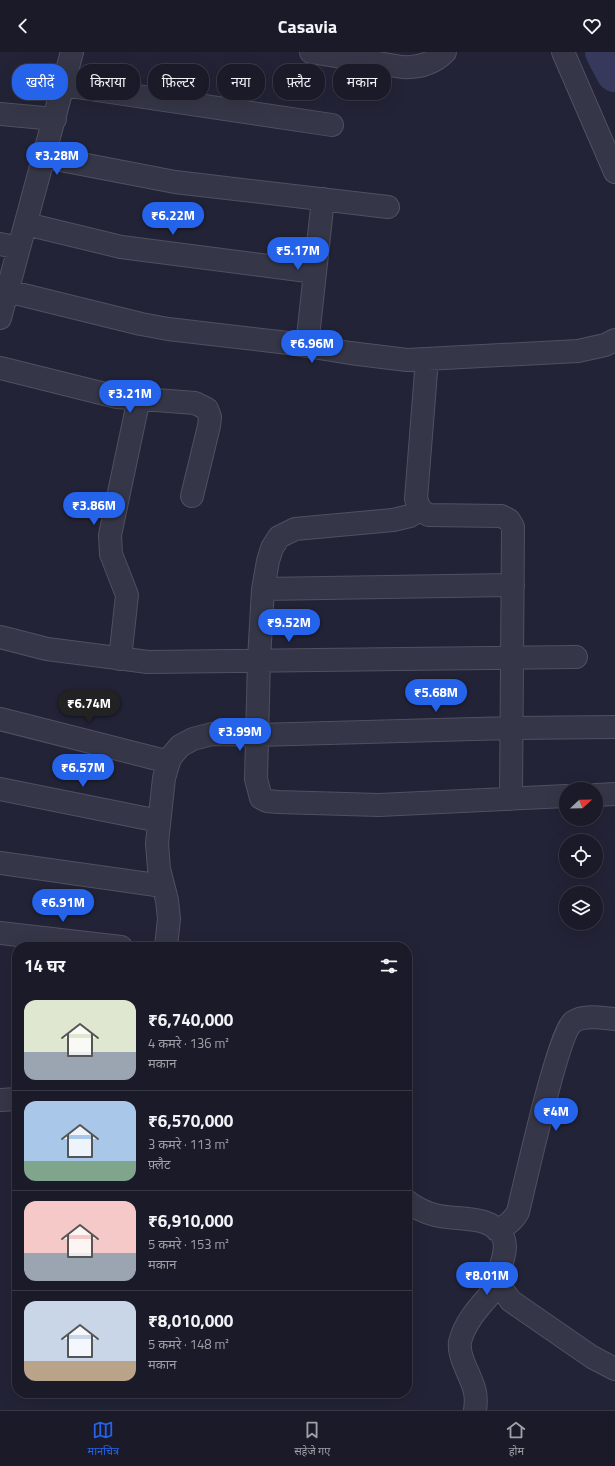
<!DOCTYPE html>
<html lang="hi">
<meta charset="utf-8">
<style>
:root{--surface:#1a1a28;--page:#272734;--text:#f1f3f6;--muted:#9fa1a8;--line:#383845;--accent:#2563eb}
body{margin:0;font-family:"Titillium Web","Noto Sans Devanagari",sans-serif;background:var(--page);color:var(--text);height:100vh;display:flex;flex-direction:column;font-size:15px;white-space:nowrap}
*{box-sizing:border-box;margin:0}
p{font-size:13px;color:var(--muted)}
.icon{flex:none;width:22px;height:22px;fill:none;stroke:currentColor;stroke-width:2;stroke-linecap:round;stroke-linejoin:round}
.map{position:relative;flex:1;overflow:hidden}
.details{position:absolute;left:12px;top:890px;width:400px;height:456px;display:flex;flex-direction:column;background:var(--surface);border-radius:16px;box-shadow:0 4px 16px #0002,0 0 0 1px var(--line)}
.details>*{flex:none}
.top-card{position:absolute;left:12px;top:12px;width:400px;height:36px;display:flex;gap:8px}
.needle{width:26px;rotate:68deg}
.controls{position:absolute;left:559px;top:730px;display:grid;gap:8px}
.controls a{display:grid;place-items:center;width:44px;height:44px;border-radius:50%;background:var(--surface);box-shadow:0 4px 16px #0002,0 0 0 1px var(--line);font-size:20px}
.price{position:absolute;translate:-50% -34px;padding:0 9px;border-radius:14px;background:var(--accent);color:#fff;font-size:13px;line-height:26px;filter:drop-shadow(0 1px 2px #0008)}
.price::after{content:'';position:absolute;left:50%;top:24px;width:12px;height:9px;margin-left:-6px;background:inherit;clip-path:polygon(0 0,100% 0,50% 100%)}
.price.active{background:#222;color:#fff}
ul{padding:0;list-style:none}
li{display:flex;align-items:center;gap:12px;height:100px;padding:0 12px}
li+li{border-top:1px solid var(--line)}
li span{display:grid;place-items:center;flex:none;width:112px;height:80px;border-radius:12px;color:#555}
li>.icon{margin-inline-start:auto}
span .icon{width:48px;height:48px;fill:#fffc;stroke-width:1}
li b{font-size:17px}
h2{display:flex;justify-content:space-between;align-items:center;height:48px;padding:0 12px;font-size:17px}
.tag{padding:0 14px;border-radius:16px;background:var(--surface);box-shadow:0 4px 16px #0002,0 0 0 1px var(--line);font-size:14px;line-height:36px}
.tag.active{background:var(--accent);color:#fff}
header{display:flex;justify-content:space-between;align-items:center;height:52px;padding:0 12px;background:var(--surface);font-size:18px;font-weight:700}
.dock{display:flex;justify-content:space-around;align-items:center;height:56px;border-top:1px solid var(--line);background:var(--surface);font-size:11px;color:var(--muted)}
.dock a{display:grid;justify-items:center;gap:2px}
.dock .active{color:var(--accent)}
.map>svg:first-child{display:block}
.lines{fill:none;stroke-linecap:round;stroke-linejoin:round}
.river{stroke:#37395c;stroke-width:38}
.street-casing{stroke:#505061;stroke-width:24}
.street{stroke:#353647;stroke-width:22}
</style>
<header><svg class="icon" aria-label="back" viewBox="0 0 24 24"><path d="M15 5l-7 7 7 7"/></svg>Casavia<svg class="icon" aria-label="heart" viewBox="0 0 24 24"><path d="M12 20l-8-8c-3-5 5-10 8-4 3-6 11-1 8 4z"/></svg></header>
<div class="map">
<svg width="615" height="1358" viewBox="0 0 615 1358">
<rect width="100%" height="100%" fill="#222336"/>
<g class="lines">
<path class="river" d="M604,0L615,21"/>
<defs>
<path id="street" d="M311,0L402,15C419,16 433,12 445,0
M563,0L615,120
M63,33L332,73
M0,62L55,67
M45,105L175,130L388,155
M26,172L121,195L315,220
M0,192L19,196
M7,239L141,272L168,277L288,291L350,301L407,308L578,299L605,293L615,288
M0,266L72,0
M307,294L323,147
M427,307L416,447L420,457L428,463L501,464L509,468L513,475L511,747
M0,316L117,345L195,351L207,357L210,365L209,374L192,444
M420,457L410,464L393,468L295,477L279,485L272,496L268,509L263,537L259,608L256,727L261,746L267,749L278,750L379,753L566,744
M263,537L513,533
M0,585L47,597L148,610L576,605
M120,607L127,543L111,502L110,483L139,346
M0,667L169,710
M0,737L159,769
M596,743L615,742
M0,811L163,834
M0,881L121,895
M166,895L169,867L167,848L159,817L157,791L164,726L170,706L180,694L193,687L212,682L257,683L511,676L615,675
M0,1048L17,1047
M407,1149C414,1155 426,1161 435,1163C456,1169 490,1161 503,1185C510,1200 496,1216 500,1231C502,1238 507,1244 511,1249L592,1305L615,1317
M497,1178C507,1174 513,1169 518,1160C525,1131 558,982 573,970C584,962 603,966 615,967
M475,1358C478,1339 472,1331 465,1314C462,1307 459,1297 460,1290C465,1267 486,1248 500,1231"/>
</defs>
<use href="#street" class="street-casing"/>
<use href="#street" class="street"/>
</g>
</svg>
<div class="controls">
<a><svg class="needle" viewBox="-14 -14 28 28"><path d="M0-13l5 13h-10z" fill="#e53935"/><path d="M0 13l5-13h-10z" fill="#9fa1a8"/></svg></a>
<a><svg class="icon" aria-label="locate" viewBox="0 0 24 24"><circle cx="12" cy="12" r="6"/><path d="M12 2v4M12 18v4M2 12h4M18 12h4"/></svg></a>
<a><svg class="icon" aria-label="layers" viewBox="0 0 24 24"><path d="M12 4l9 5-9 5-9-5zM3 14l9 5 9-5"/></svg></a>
</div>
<b class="price" style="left:57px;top:124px">₹3.28M</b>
<b class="price" style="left:173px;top:184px">₹6.22M</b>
<b class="price" style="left:298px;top:219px">₹5.17M</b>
<b class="price" style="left:312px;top:312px">₹6.96M</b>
<b class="price" style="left:130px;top:362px">₹3.21M</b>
<b class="price" style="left:94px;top:474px">₹3.86M</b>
<b class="price" style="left:289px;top:591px">₹9.52M</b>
<b class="price" style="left:436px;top:661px">₹5.68M</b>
<b class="price active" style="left:89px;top:672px">₹6.74M</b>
<b class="price" style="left:240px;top:700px">₹3.99M</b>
<b class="price" style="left:83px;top:736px">₹6.57M</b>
<b class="price" style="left:63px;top:871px">₹6.91M</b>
<b class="price" style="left:556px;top:1080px">₹4M</b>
<b class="price" style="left:487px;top:1244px">₹8.01M</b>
<div class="top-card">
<a class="tag active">खरीदें</a>
<a class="tag">किराया</a>
<a class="tag">फ़िल्टर</a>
<a class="tag">नया</a>
<a class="tag">फ़्लैट</a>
<a class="tag">मकान</a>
</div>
<section class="details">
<h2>14 घर<svg class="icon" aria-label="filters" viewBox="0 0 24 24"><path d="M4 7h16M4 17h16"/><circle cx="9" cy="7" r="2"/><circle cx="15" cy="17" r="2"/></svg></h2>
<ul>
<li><span style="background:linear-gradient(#dfe7d0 65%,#9aa5b1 0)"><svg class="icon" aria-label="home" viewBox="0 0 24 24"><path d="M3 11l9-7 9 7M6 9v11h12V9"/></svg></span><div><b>₹6,740,000</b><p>4 कमरे · 136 m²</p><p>मकान</p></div></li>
<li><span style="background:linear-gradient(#a9c7e8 75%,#7fa58c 0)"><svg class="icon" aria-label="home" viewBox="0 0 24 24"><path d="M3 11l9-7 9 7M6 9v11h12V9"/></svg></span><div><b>₹6,570,000</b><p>3 कमरे · 113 m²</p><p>फ़्लैट</p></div></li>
<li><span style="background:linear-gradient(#f6c9c9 65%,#9aa5b1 0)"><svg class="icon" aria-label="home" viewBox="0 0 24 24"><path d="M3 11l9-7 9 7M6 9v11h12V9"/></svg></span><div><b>₹6,910,000</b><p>5 कमरे · 153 m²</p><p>मकान</p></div></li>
<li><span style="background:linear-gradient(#c9d6e8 75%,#b9a48a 0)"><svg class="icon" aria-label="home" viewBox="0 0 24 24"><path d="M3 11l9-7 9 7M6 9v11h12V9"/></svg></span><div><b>₹8,010,000</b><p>5 कमरे · 148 m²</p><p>मकान</p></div></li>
</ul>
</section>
</div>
<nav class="dock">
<a class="active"><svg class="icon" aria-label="map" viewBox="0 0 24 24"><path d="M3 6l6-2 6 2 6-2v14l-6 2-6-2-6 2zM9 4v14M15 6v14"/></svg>मानचित्र</a>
<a><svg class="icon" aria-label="saved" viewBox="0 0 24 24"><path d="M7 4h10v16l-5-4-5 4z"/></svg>सहेजे गए</a>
<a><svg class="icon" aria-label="home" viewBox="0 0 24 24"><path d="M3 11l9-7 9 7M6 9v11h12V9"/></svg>होम</a>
</nav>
